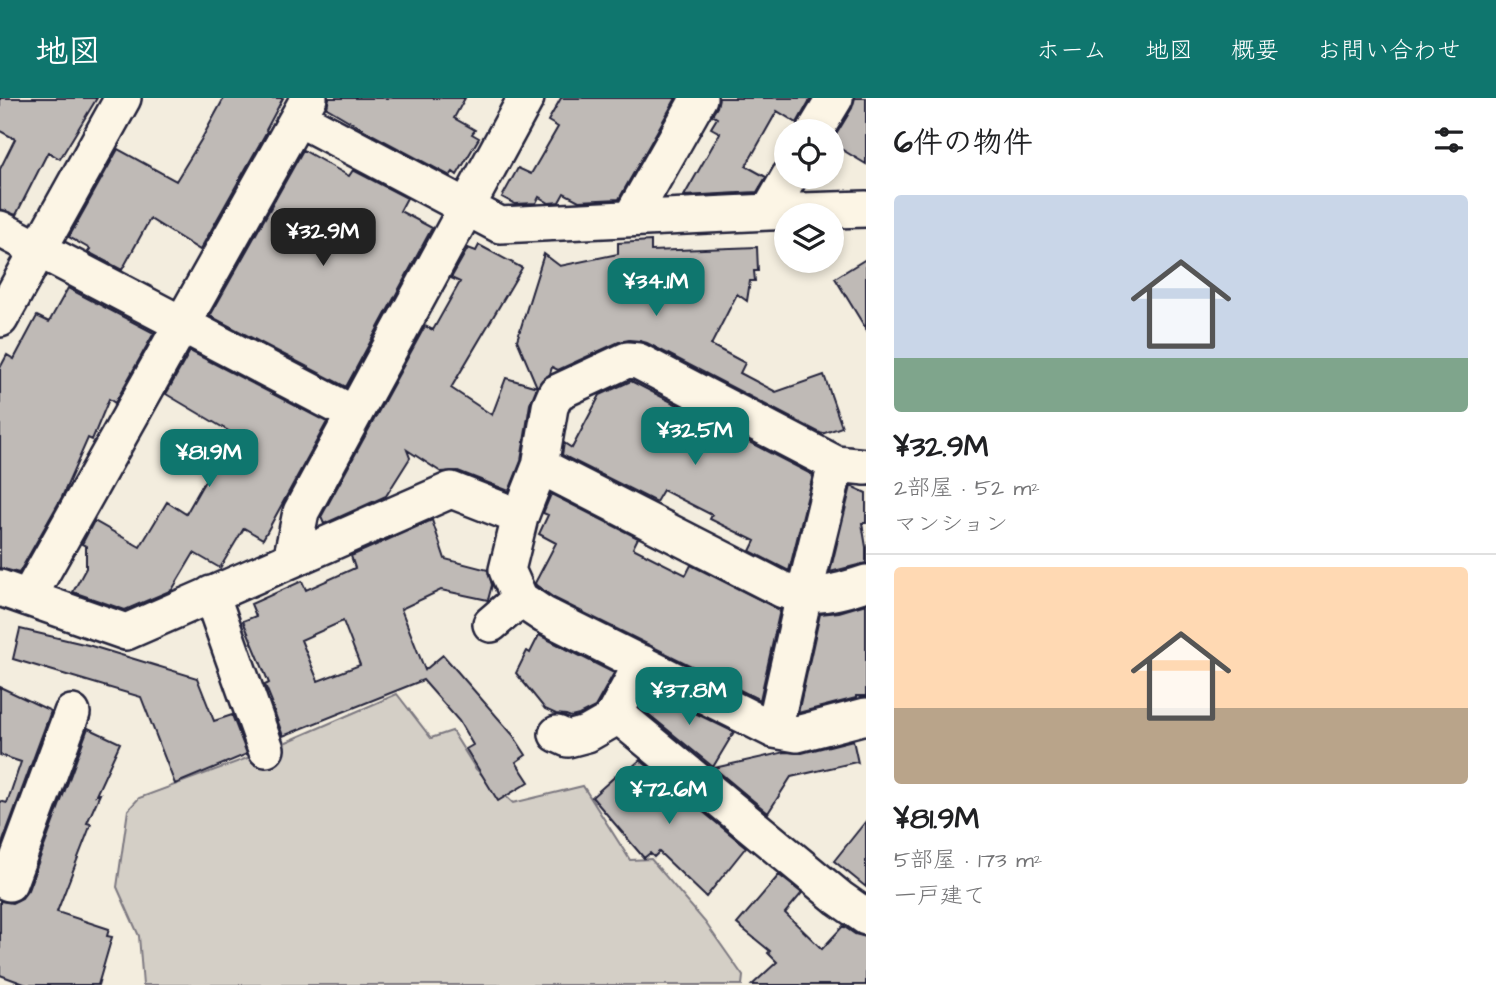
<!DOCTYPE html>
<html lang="ja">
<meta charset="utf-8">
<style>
:root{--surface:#fff;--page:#f2f2f2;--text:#202124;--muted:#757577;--line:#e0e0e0;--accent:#0f766e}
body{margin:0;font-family:"Architects Daughter","Klee One",sans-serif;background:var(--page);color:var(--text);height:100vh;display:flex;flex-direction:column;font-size:26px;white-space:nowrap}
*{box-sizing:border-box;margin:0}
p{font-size:23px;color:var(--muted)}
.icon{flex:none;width:38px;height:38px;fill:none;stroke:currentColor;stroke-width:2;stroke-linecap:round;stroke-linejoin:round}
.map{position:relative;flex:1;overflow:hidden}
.panel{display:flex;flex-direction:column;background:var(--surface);width:630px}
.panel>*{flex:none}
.tools{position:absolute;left:774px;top:21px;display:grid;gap:14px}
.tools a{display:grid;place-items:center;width:70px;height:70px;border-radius:50%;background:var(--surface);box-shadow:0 4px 10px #0003;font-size:35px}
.price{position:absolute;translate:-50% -60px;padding:0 16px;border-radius:14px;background:var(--accent);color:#fff;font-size:23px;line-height:46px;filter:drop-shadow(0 2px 4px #0008)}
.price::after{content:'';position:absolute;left:50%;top:42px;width:21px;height:16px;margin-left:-10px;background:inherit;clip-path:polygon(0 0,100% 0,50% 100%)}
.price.on{background:#222;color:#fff}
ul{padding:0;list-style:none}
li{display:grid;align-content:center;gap:14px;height:371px;padding:0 28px}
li+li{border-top:2px solid var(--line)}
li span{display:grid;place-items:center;height:217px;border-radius:7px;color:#555}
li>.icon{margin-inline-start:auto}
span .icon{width:126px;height:126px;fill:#fffc;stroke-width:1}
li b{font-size:30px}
h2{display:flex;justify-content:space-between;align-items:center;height:84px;padding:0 28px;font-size:30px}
header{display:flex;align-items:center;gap:42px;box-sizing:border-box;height:98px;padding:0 35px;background:var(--accent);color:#fff}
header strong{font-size:33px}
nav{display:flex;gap:38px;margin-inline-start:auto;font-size:24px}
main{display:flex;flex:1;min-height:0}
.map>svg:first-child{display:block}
.green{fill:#d4cfc6;stroke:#7b7880;stroke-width:2}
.building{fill:#bfbab6;stroke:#22223b;stroke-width:2;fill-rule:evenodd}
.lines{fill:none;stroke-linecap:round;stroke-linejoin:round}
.minor-casing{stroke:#22223b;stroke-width:40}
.minor{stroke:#fcf5e5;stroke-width:35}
</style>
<header>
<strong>地図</strong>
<nav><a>ホーム</a><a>地図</a><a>概要</a><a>お問い合わせ</a></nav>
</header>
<main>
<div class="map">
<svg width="866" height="887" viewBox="0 0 866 887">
<rect width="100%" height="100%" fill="#f3edde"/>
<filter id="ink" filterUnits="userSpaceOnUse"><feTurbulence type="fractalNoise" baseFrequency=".0143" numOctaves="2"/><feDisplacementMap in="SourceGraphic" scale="14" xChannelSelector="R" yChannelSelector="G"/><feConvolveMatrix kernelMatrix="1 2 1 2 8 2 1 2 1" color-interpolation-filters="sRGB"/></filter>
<g filter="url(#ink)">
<path class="green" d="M397,596L431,640L452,633L476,671L513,705L583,688L630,762L651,761L705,824L743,878L742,887H143L139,838L117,789L128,712L139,700L261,655Z"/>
<path class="building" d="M0,0H97L60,61L48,54L16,117L0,111V71L15,41L0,33Z
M224,0H283L266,32L267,33L200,152L150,121L122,172L88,154L90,151L69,139L118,51L176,83L201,42Z
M329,0H465L454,20L475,32L472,36L479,40L457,77L453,74L450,78L373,37L327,10Z
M561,0H676L619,101L579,103L564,95L559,104L549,105L539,99L536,105L515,106L502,99L518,70L531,76L558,29L548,23Z
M719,0H811L797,25L777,13L746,68L766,79L757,94L684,98L720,35L711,30L717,20L712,17L717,9Z
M855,0H866V66L831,45L852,10Z
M303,52L349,78L353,72L407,100L400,113L432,130L346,289L210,218Z
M651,143V153L757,149L758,173H754L755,183H750L747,203L737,196L711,247L745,265L740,275L776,294L824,277L842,329L822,336L647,245L640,243L629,242L619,244L558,272L552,269L550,276L537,289L517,242L544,156L560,168L618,156V145Z
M479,147L522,170L451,290L492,317L506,280L537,289L530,306L521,363L509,393L458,373L441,374L407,352L410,360L386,398L324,426L321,419L425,228L433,232L460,184L451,180L468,150L476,153Z
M866,161V231L835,180Z
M68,190L154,235L115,305L109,301L92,342L88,340L62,399L19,475L0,470V270L7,257L14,261L37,218L49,224Z
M190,253L327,324L263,441L244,430L220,470L194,455L172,492L125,512L73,494L86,470V448L82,446L94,423L140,449L167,404L186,416L232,335L166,296Z
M631,283L813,377L789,473L750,453L755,443L710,421L712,417L663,392L656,404L562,357L564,345L572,350L600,297Z
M851,388L866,395V425H862L866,449V465L830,474Z
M551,396L638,440L633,450L686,477L691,467L780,512L760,602L554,500L536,487L535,485L556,445L539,436L548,417L543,415Z
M432,422L445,461L488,472L492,487L488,502L441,492L401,511L425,572L443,557L513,637L526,657L516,664L529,684L498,703L466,651L473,647L459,623L423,582L283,638L271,604H272L265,587L269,585L243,523L256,518L251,506L302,483L306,492L355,470L351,458ZM343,523L360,567L318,583L301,542Z
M866,506V598H856V600L798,615L820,516L839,514Z
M20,531L88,547L197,580L214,623L232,617L247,656L175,686L141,599L13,561Z
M539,537L614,575L595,609L579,617L571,619L566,617L556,616L545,611L516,575L527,553L530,555Z
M0,589L51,613L0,751V703L7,705L21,664L0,657Z
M650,593L734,634L713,669L641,610Z
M88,630L120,645L96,697L100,696L87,725L91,726L57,814L109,831L107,838L112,839L98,887H27L0,877V803L12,805L22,800L28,792Z
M853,642L858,665L856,664L791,679L768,715L714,670L785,654L802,655Z
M640,662L746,749L706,799L659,754L654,759L650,755L644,760L592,699L620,674L623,677Z
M866,723V789L834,763Z
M779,777L802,795L785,815L822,851L843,828L855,836L866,839V887H752L777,864L768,855L770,853L737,826Z"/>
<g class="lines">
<defs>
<path id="minor" d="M298,20L500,127L769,114L866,111
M815,33L835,0
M769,114L789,79
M631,120L699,0
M0,131L354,316
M0,221L123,0
M540,368L783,492C817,500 833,496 866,485
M866,369L836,366L638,263L627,262L556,295L550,309L540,368L520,419L507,472L520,501L544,517L774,632L797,636L866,618
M291,462L301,414L526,0
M0,490L126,534L451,392L520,419
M211,496L266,651
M28,500L309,0
M491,526L520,501
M615,615L839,800L866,819
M774,632L804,497L836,366
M557,636L568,641L587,636L608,624L615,615L642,565
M0,781L9,785L72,615"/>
</defs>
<use href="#minor" class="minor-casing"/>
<use href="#minor" class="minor"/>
</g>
</g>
</svg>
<div class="tools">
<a><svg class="icon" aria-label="locate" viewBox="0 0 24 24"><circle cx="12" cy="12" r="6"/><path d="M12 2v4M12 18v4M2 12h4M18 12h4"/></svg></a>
<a><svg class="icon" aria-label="layers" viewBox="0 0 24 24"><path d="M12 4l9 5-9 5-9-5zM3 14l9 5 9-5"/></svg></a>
</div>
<b class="price on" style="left:323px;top:170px">¥32.9M</b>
<b class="price" style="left:656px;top:220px">¥34.1M</b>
<b class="price" style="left:695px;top:369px">¥32.5M</b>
<b class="price" style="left:209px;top:391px">¥81.9M</b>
<b class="price" style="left:689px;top:629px">¥37.8M</b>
<b class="price" style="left:669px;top:728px">¥72.6M</b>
</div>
<section class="panel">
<h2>6件の物件<svg class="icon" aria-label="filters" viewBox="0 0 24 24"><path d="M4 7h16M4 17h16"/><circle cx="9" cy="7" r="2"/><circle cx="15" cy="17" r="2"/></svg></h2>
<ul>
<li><span style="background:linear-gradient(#c9d6e8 75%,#7fa58c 0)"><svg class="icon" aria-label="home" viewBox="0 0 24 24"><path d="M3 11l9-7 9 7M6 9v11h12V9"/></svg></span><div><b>¥32.9M</b><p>2部屋 · 52 m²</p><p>マンション</p></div></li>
<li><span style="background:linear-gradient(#ffd9b3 65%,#b9a48a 0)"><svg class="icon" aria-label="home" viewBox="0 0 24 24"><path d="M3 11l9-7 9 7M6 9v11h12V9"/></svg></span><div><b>¥81.9M</b><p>5部屋 · 173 m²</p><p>一戸建て</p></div></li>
</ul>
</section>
</main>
